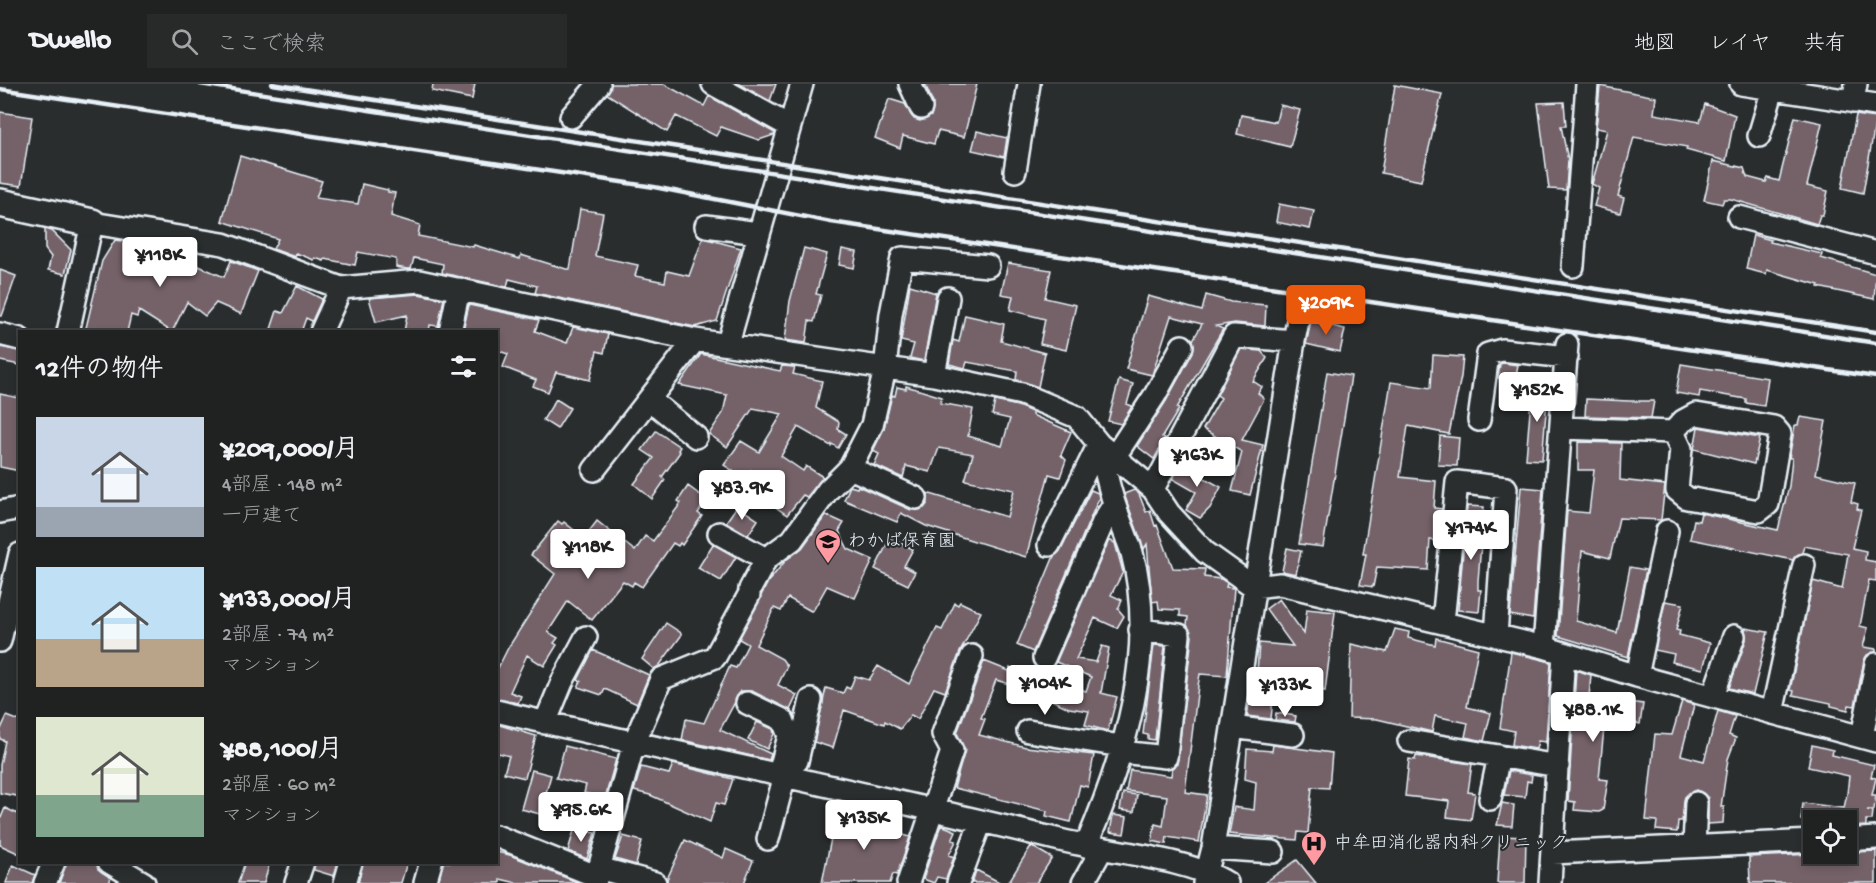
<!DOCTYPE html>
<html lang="ja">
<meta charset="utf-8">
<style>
:root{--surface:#202222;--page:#282a2a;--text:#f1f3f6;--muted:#a2a4a5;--line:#3d3f40;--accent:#ea580c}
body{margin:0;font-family:"Gochi Hand","Klee One",sans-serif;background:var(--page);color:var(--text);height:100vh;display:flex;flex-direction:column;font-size:22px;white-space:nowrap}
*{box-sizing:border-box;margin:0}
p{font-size:20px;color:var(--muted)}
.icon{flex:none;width:33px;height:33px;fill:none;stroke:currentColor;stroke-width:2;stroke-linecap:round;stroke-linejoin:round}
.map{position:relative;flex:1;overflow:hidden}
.sheet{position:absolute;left:18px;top:246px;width:480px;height:534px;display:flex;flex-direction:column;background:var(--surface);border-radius:0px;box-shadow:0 3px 9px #0003,0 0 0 2px var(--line)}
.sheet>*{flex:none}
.controls{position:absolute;left:1803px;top:726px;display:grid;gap:12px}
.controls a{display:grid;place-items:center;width:54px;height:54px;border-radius:0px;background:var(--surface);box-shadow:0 3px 9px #0003,0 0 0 2px var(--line);font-size:30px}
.price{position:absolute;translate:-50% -51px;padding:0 14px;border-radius:6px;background:#fff;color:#222;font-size:20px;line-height:39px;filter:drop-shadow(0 2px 3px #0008)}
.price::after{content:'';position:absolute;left:50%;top:36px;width:18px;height:14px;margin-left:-9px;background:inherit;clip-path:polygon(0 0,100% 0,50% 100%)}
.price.on{background:var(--accent);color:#fff}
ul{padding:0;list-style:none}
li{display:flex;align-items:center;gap:18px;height:150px;padding:0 18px}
li span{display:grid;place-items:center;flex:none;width:168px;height:120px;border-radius:0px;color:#555}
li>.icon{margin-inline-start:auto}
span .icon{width:72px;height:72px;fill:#fffc;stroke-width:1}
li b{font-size:26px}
h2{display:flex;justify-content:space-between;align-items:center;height:72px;padding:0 18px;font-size:26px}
header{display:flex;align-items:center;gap:36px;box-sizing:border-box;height:84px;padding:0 30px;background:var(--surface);border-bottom:2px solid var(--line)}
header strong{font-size:28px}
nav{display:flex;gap:33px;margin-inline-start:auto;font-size:21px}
.search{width:420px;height:54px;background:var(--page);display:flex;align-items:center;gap:15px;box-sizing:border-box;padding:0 21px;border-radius:0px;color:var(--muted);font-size:22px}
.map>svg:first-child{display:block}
.building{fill:#746269;stroke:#e8f1f8;stroke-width:1.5}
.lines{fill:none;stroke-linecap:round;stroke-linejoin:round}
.minor-casing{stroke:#e8f1f8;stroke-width:26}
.major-casing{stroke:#e8f1f8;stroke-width:32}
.minor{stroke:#2a2d2e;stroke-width:21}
.major{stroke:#2a2d2e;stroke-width:27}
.rail{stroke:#e8f1f8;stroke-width:4.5}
.labels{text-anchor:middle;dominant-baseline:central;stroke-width:4.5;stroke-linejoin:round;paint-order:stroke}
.poi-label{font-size:18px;fill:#e8f1f8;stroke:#2a2d2e;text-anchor:start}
</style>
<header>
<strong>Dwello</strong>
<div class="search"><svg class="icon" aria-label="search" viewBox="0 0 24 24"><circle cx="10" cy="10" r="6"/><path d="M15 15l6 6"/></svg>ここで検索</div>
<nav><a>地図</a><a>レイヤ</a><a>共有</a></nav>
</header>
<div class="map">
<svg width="1876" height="799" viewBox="0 0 1876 799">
<rect width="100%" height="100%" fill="#2a2d2e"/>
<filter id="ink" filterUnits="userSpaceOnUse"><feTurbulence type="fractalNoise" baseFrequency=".0167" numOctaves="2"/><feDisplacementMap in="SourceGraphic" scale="12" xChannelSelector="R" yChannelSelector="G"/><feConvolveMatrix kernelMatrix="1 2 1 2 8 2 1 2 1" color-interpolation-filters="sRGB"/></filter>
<g filter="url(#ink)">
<path class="building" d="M433,0H475L472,15L432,7Z
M611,0H664L704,22L709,12L775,49L774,51L759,56L721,43L716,52L676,32L667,48L607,10Z
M739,0H776L770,17Z
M925,0H977L964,53L938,47L934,60L903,52L900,64L875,54L889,15L905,20L914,35L920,37L931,32L933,19Z
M1395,1L1442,10L1421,97L1381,89Z
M1600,2L1656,13L1654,30L1700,38L1705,20L1735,31L1726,77L1686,66L1687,63L1634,53L1618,112L1624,114L1620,129L1594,122L1599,104L1592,100L1607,46L1596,44Z
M1564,18L1566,42H1561L1568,76L1566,106L1549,105L1538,19Z
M1280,21L1300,26L1290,63L1237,50L1241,31L1276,38Z
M0,28L32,33L21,102L0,99Z
M1856,31L1876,34L1863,109L1842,104Z
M1795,33L1822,39L1807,102L1828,107L1823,131H1820L1817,140L1731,115H1724L1722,120L1704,116L1713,77L1744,84L1747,93L1766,98L1768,94L1779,97Z
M977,47L1007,54L1004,73L972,66Z
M240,72L322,97L316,114L358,120L362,100L388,106V108L395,109L391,132L420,141L418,152L473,163L474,161L520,175L521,171L566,185H570L580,125L603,129L595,172L638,181L635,192L665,198L667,187L689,192L703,154L741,164L717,237L695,243L535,209L537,202L509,195L507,203L442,189L443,180L414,174L411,185H407L396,183V175L358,168L355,181L325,175L324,177L315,174L314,176L296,169L295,173L273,165L278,155L222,137Z
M1279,120L1314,127L1310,145L1276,138Z
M45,145L52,147L71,166L65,190L48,186L51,173L45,165Z
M1753,151L1771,156L1770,158L1822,170L1821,174L1876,190L1874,215L1818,203L1819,201L1767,186L1766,190L1746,185Z
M115,156L153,162L150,165L192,179L224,193L231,177L258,187L241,230L216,219L205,232L187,218L172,248L139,227L137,233L131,231L127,248H85L102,177Z
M804,164L827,170L816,210L821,211L814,238L809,237L806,259L785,256L790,217Z
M842,165L857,168L854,184L839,181Z
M1008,179L1051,186L1045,214L1076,221L1066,266L1040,260L1045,235L1010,226L1013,212L1001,210Z
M0,186L16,192L2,232H0Z
M910,201L936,209L924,277L910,274L914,260L901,257Z
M297,202L322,215L312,237L306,234L301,248H270L277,227L283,229Z
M418,210L444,215L438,242L430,241L429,248H404L407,231L376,238L369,214Z
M1206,211L1231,218L1266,221L1265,242L1235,239L1216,242L1223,245L1177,324L1179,325L1162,353L1165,355L1154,375L1137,362L1166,317L1193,268V256L1202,240L1171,232L1152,291L1126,285L1148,212L1202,227Z
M469,221L539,236L535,247L567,259L573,243L608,250L604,269L597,267L590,296L556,288L548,308L533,302L536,296L503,283L508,270L496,266V248L463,247Z
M965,231L1004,240L1001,257L1045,269L1038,303L1016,296L1017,287L967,278L965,284L949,280L953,256L959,258Z
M1311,237L1345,245L1340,268L1306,260Z
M0,263L20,267V281L0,277Z
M1241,265L1261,267L1267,274L1253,297L1262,303L1258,309L1264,315L1242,356L1263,361L1250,411L1232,407L1242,368L1203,345L1221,314L1217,311Z
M701,270L780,287L782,282L795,283L793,290L822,297L816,324L839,338L838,345L846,350L838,364L832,360L831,362L798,343L781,372L803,387L806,382L823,393L807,413L803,411L787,431L770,419L780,405L751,386L745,395L724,381L741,357L759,368L782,330L753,324L727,363L709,350L723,329L727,311L679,301Z
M1433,271L1463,273L1461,293L1449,350L1408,342L1400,393L1436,397L1434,424L1442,425L1436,457L1430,456L1428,486L1377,483L1373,503L1360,501L1366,470H1363L1391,298L1431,304Z
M1503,279L1518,281L1515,297L1498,294L1500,280Z
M1681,280L1768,294L1764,322L1746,319V315L1700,307L1699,313L1676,309Z
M1327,288L1351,292L1323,463L1299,460Z
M1119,296L1133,300L1127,320L1132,322L1131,324L1121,340L1108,337Z
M906,302L942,313L940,319L973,325L968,352L1002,362L1010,335L992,331L995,317L1018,322L1032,328V331L1071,348L1061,371L1066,376L1060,393L1049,390L1026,473L926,442L901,429L897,438L844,416L850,402L857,404L858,402L911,426L924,424L928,419L927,409L1007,433L1014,406L965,396L973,370L939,364L930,388L906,382L903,394L874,381L879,370L873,367L884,344L892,311L895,312L897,303L906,305Z
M1532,302L1548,304L1542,376L1526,375Z
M0,310L20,314V387L0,383Z
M556,315L570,324L557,345L543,336Z
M1586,315L1629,317H1654L1651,334L1585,332Z
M1800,333L1826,337L1816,390L1855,399L1851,418L1858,420L1857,425L1861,426L1852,464L1866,467L1865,476L1876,478V497L1869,496L1860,542L1868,544L1863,563L1876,565V568L1867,571L1864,577L1855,622L1849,621L1848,626L1831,622V619L1793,611L1794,607L1790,606L1813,497L1842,505L1848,470L1804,462L1802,469L1793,476L1690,455L1694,436L1699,437L1701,429L1778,446L1789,402L1792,374H1789L1795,341H1798Z
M1698,343L1760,354L1754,380L1694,365Z
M656,347L680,363L678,366L680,368L662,393L665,396L652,415L634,400L654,374L642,366Z
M1440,352L1459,354L1457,382L1438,381Z
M1578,358L1621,359L1620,396L1665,401L1661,436L1619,434L1610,474L1582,467L1576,537L1617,549L1630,483L1646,486L1628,573L1558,552L1567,427L1589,429L1594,386H1578Z
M1183,375L1202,385L1199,391L1221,403L1210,424L1200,434L1186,426L1196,408L1173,395Z
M688,402L707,416L698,429L702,432L682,461L680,459L678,462L673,459L642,503L634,498L632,502L623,497L592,536L568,517L548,548L558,554L554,559L557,561L544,582L527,571L510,608L521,612L518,619L496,615V588L508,564L555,490L531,471L558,437L562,440L564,438L584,454L597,437L635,467L645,452L653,457L681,419L678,417Z
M1521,403L1543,405L1533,535L1510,531Z
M1091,406L1098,409L1099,414L1033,568L1017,561L1054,472L1060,467Z
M1134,406L1139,410L1146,428L1150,426L1155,442L1157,441L1173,484L1205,485L1204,493L1221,495L1227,499L1226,503L1234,504L1227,592L1200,590L1198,602L1185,708L1207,711L1199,758L1167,753L1166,760L1152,757L1155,740L1163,742L1167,712L1126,707L1130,686L1171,692L1172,684L1177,680L1192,552L1187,541L1188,533L1180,532V526L1159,525L1158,517L1152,518L1147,460L1144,465L1124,410Z
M737,422L758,436L748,451L726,438Z
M1467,422L1484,423L1478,497V506H1481L1479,528L1458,526Z
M826,431L844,439L839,447L848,465L873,476L855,514L827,502L814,525L811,527L788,514L781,527L774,524L756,561L782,575L787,582L778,601L797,611L790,626L752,607H741L720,646L771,670L769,676L682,656L686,635L704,639L730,582L736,584L748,560L739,555L768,498L786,476L802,464Z
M890,454L913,465L904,482L915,488L908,501L875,485Z
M1109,456L1115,459L1123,488L1111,511L1122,516L1118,525L1124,532L1117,544L1095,534L1076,575L1096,578L1102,562L1109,564L1101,609L1117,613L1108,647L1085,641L1089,627L1069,624L1032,607L996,596L981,634L985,635L979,651L1026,663L1094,671L1088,703L1080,701L1071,738L1046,732L1047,727L954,704L965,666L957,649L984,577L1009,587L1010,584L1086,607L1091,593L1056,578Z
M713,460L736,473L721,497L698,484Z
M1287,464L1301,467L1296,490L1282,487Z
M1279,515L1304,550L1307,525L1335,528L1325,607L1303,603L1304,596L1275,594L1271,635L1247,632L1252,603L1256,604L1259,559L1293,562L1266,525Z
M1665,517L1683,520L1676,546L1680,547L1679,551L1710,559L1703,585L1672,578L1674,570L1655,566Z
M960,518L981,528L960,568L945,608L934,604L918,635L911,631L900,645L885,637L884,640L844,626L833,664L814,658L826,604L843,609L846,603L850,605L855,592L869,596L878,582L909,600L937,544L942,546L955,519L958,521Z
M666,539L681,549V552L659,582L654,585L642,575Z
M1745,544L1768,548L1753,610L1729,604L1746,556Z
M1395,545L1409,548L1408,554L1435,561L1436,554L1478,565L1467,623L1491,629L1484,657L1465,653L1468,639L1435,632L1432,648L1377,635L1349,634L1351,560L1387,568Z
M1154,561L1165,562L1155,656L1148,655V651L1143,650Z
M593,566L649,591L637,620L605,605L602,611L578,603L581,597L578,596Z
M1511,568L1551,578L1546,658L1538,657L1536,665L1512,661L1514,647L1500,644Z
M1576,586L1591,591L1589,613L1643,620L1640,640L1605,634L1599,695L1608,696L1603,726L1599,728L1574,726L1575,718L1568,717Z
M1682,617L1694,621L1681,671L1704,677L1718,627L1735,632L1729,651L1736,654L1728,675L1721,723H1724L1723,739L1708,740V714L1696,706L1685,713L1682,737H1678L1677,748L1656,746L1657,737L1646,736L1655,650L1672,651Z
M1276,629L1296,632L1295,638L1275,636Z
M7,632L20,637L17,712L0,709V681L5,657L0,655V647Z
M757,638L773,645L774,650L767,665L748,656Z
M496,640L536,652L525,694L504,689L509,672L499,669L496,673Z
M1273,661L1332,669L1329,704L1312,703L1308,749L1298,748L1297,756L1229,750L1234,723L1254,726L1256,698L1245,695L1247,665L1272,667Z
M1812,661L1833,666L1832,671L1874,681L1871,693L1876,694L1872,711H1876L1874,726H1867L1873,727L1872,736H1866V742L1849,743L1846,736H1801L1803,719L1844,724L1847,710L1849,692L1808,683Z
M565,662L616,675L605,714L584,709L586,701L556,694Z
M1416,672L1472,680L1468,708L1475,709L1471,736L1447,733L1449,717L1405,712L1409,675L1415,676Z
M673,680L733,695L724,721L716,719L710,738L650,711L634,707L641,683L669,690Z
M532,686L551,691L540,730L521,725Z
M1509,687L1532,691L1531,698L1527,697L1525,713L1504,711Z
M1123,709L1137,711L1134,728L1120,726Z
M1502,719L1514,721L1512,742L1497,741Z
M5,724L20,731V770L0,761V736Z
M878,727L896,733L891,747L910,753L897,791L893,790L890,799H822L836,730L874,740Z
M1113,731L1127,733L1124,750L1110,748Z
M941,741L956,747L952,756L956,757L949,771L954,773L946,795L937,793L934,799L923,795Z
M575,743L595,749L587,775L568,767Z
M623,752L642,757L636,781L615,775Z
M1500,752L1526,753L1525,799H1497Z
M685,756L723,774L726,765L753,777L744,799H667V795Z
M1031,762L1052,774L1036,799H1008Z
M1876,767V799H1750L1749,773Z
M496,768L510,771L579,799H517L500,795V799H438L443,778H496Z
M1297,776L1316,799H1264Z
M67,778H96L98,785L111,794L109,799H59Z
M245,778H270L264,799H238Z
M315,778H338L334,792L314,786Z
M363,778H407L401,799H362L358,798Z
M13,781L35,791L32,799H6Z
M976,786L1001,799H972Z"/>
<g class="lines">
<defs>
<path id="minor" d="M713,0L789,42
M910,0L921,24
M1741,0L1876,21
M1853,18L1856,0
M571,33L599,0
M1759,52L1773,5
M1015,87L1029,0
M1739,133L1876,169
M706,142L758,149
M1573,182L1587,0
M68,248L92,139L223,160L341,204L419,197L695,256L934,291L1022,310L1077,333L1099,360L1153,405L1169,429L1205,468L1254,503L1280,500L1544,563L1637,592L1876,657
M321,248L341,204
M450,248L459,205
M0,250L20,255
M1294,257L1299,231
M728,259L802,0
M934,291L948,214
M649,315L696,353
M1479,336L1488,270L1502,266L1567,273
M1562,344L1673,348L1683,337L1696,330L1774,343L1780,350L1768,420L1759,427L1687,414L1677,406L1681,365L1673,348
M1115,372L1155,311L1182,262
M850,384L916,414
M594,386L695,256
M1153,405L1234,252L1294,257L1213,764L1204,799
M0,428L20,424
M719,449L766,475L792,456L828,406L850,384L872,341L885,285L891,230L902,174L988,182
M1049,461L1099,360
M750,505L766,475
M1443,538L1457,398L1506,404L1496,552
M0,557L20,470
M1544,563L1567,260
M1044,574L1104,436L1114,420
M1637,592L1667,447
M1713,612L1734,552
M747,619L783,636L789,652L779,690
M496,627C684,671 873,710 1060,756C1109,768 1187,774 1227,799
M1772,629L1804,481
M545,639L562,598L586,553
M1232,643L1293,651
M1028,647L1121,662L1130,669L1166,673L1179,551L1140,546
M1862,653L1876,580
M1409,657L1558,682
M797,677L811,616
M1490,715L1499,672
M496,752L596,792
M768,755L785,691
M1846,756L1876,754
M1086,762C1124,673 1158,567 1132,469C1127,453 1120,438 1115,422C1108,402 1104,380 1099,360
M1694,762L1696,719
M1213,764L1273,768
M1552,769L1814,757
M109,778L144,799
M598,784L655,799
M45,799L54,778
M296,799L303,778
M345,799L351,778
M425,799L431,778
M595,799L634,659L661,595L715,573L749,511
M908,799L952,667L943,650L972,572
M958,799L981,737
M1083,799L1102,765
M1550,799L1564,569"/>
<path id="major" d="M0,119L92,139"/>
</defs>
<use href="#minor" class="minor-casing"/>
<use href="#major" class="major-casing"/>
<use href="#minor" class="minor"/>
<use href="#major" class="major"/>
<path class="rail" d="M200,0L1876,259
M272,0L1876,248
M0,5L654,103L831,138L1876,293"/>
</g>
</g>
<defs>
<symbol id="school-pin" viewBox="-11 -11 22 30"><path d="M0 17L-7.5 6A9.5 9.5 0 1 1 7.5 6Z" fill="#ff9aa2" stroke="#2a2d2e"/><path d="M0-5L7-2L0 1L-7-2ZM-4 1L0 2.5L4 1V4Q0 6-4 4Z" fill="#111"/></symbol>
<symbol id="hospital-pin" viewBox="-11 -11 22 30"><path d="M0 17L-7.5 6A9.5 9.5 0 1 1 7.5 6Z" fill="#ff9aa2" stroke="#2a2d2e"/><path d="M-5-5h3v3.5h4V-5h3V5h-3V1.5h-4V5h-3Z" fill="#111"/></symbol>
</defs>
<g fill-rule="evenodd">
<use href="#school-pin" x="813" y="443" width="30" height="40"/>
<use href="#hospital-pin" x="1299" y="745" width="30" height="40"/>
</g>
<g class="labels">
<g class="poi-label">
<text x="848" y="458">わかば保育園</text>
<text x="1334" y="760">中牟田消化器内科クリニック</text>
</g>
</g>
</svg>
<div class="controls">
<a><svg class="icon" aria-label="locate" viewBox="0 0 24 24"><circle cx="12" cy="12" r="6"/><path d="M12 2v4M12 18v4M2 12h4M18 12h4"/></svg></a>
</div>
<b class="price" style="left:160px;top:204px">¥118K</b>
<b class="price on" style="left:1326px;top:252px">¥209K</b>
<b class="price" style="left:1537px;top:339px">¥152K</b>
<b class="price" style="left:1197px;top:404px">¥163K</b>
<b class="price" style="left:742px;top:437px">¥83.9K</b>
<b class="price" style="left:1471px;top:477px">¥174K</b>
<b class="price" style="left:588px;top:496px">¥118K</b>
<b class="price" style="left:1045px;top:632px">¥104K</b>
<b class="price" style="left:1285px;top:634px">¥133K</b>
<b class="price" style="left:1593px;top:659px">¥88.1K</b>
<b class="price" style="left:581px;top:759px">¥95.6K</b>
<b class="price" style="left:864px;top:767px">¥135K</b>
<section class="sheet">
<h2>12件の物件<svg class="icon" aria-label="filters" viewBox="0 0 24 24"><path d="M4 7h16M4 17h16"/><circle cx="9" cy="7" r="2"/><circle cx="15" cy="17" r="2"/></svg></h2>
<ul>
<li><span style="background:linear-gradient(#c9d6e8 75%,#9aa5b1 0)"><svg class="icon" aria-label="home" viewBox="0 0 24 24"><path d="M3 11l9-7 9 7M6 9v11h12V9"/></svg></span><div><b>¥209,000/月</b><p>4部屋 · 148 m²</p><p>一戸建て</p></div></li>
<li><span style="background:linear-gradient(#bfe0f5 60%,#b9a48a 0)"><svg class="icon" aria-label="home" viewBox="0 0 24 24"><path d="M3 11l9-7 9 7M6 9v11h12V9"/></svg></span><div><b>¥133,000/月</b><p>2部屋 · 74 m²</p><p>マンション</p></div></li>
<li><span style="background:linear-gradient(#dfe7d0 65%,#7fa58c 0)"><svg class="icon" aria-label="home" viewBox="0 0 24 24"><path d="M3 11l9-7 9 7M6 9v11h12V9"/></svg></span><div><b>¥88,100/月</b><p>2部屋 · 60 m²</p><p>マンション</p></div></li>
</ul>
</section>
</div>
